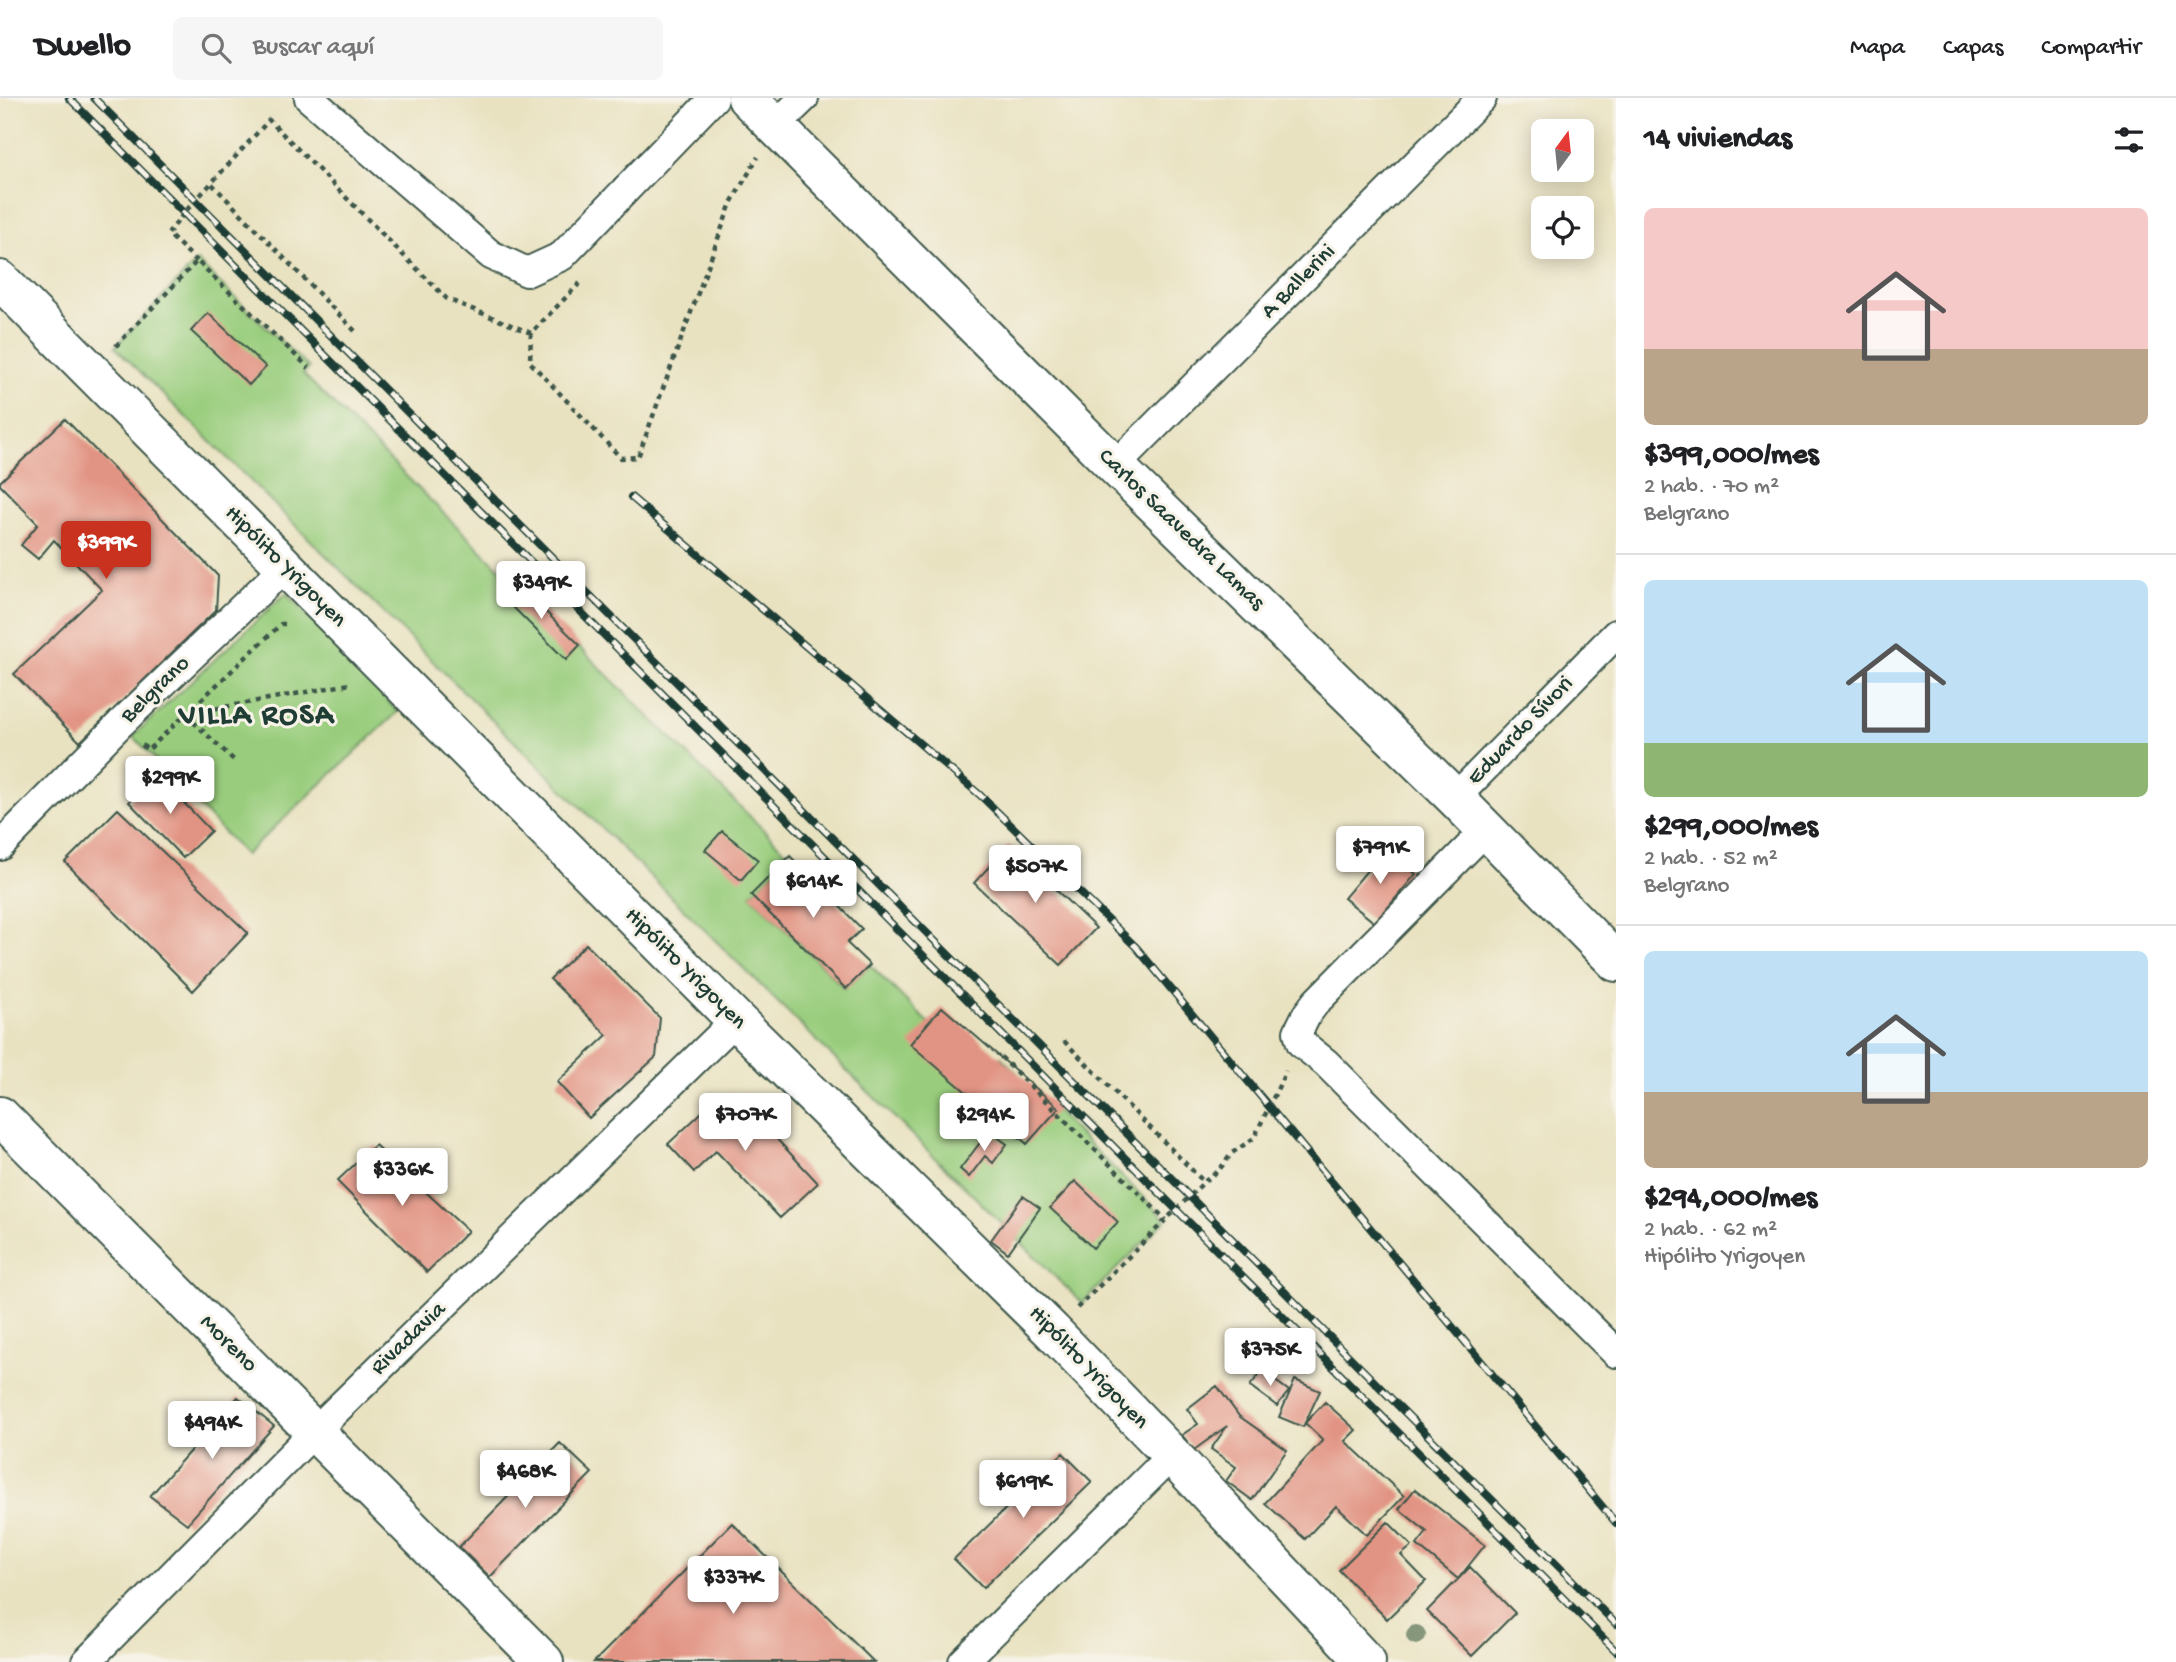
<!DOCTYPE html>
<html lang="es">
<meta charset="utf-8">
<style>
:root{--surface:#fff;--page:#f6f6f6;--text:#202124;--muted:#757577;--line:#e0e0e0;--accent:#c8321e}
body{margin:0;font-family:"Gochi Hand",sans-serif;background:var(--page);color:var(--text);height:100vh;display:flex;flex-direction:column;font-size:26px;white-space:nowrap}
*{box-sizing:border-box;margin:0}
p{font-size:23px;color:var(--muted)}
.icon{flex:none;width:38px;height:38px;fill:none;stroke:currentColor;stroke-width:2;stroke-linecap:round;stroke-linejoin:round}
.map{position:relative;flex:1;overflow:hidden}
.sheet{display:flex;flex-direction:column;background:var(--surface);width:560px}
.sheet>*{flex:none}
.needle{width:46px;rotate:15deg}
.buttons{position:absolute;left:1531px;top:21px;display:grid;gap:14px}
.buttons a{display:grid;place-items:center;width:63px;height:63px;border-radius:10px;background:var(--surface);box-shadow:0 4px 18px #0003;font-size:35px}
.price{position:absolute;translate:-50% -60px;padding:0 16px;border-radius:7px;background:#fff;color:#222;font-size:23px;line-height:46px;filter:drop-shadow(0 2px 4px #0008)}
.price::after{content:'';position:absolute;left:50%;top:42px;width:21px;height:16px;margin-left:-10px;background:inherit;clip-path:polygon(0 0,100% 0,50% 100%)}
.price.on{background:var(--accent);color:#fff}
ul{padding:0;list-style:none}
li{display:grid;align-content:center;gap:14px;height:371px;padding:0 28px}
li+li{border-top:2px solid var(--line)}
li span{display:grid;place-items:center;height:217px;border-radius:10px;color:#555}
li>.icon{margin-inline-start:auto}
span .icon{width:126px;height:126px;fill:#fffc;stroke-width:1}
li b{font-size:30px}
h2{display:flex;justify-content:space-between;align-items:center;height:84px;padding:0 28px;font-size:30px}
header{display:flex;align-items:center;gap:42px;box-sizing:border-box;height:98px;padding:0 35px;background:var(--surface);border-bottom:2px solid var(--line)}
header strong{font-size:33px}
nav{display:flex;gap:38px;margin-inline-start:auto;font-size:24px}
.search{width:490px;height:63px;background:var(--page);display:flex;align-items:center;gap:18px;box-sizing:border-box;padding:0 24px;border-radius:10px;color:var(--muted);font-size:26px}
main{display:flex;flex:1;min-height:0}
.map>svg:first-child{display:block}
.green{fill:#99cd7d;stroke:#5c8558;stroke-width:2}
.building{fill:#e29484}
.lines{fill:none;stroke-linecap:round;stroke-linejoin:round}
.street-casing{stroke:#3d5649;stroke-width:32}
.secondary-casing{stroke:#3d5649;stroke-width:42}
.path{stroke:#3d5649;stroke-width:4.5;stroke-dasharray:5 5;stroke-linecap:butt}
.street{stroke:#fff;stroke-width:28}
.secondary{stroke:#fff;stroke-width:38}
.rail-casing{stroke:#1f3d34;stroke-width:8}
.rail{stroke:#f7f3e8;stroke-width:5;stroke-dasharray:16;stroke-linecap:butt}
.tree{fill:#87977c}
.labels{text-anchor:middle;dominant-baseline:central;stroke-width:6;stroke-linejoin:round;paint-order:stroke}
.street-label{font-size:23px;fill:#1f3d34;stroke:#f7f3e8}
.district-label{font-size:30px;font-weight:bold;letter-spacing:2px;fill:#1f3d34;stroke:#f7f3e8}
</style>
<header>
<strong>Dwello</strong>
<div class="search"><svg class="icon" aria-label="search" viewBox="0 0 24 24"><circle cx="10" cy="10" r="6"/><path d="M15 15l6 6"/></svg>Buscar aquí</div>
<nav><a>Mapa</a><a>Capas</a><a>Compartir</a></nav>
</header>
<main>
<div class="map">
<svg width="1616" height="1564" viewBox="0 0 1616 1564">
<rect width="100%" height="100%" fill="#f7f3e8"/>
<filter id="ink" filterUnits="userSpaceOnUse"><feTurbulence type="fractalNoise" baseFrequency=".0143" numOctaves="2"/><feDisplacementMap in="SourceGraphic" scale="14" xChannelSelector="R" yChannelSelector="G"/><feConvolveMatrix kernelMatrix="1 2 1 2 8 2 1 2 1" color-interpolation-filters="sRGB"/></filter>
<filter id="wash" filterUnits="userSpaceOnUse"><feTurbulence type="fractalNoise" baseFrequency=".00686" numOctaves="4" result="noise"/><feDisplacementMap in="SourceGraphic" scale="28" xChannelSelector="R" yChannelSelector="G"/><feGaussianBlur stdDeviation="1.57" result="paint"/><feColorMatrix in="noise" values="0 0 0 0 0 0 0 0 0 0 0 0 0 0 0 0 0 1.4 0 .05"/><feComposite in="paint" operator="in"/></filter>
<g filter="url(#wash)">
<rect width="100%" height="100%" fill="#e9e2c1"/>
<path class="green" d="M197,163L309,270L303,276L790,758L751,797L845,891L870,867L982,978L1001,959L1166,1122L1082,1205L115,249Z
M286,495L398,614L245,757L133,638Z"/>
<g id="blocks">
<path class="building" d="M208,215L266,269L249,287L191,233Z
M65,321L218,478L216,512L80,644L14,576L102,492L54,442L38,461L21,447L38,426L0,387V384Z
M515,484L580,547L566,562L502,498Z
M157,677L211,733L183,760L129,704Z
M118,711L248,835L193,893L65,764Z
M722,733L758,762L741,782L705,752Z
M1009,747L1096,830L1061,867L974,785Z
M1385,751L1416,776L1375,825L1344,800Z
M790,758L862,831L847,845L870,867L846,891L751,797Z
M586,846L660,920L656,959L589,1020L557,984L607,937L550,881Z
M942,909L1059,1010L1027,1046L910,946Z
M716,1001L742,1004L818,1085L780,1120L716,1053L694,1074L668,1046Z
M989,1033L1007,1046L993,1065L985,1058L969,1079L960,1071Z
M375,1047L468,1133L427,1174L337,1083Z
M1075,1083L1118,1124L1093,1150L1050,1110Z
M1023,1098L1040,1110L1008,1155L991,1142Z
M1262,1273L1289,1293L1277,1308L1250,1288Z
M1295,1282L1320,1293L1303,1329L1279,1319Z
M1217,1288L1239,1318L1287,1352L1252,1402L1226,1383L1236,1369L1211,1351L1227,1328L1194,1352L1182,1337L1198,1326L1187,1311Z
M238,1299L274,1328L187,1426L150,1398Z
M1325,1304L1356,1332L1345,1343L1404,1398L1367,1437L1336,1408L1305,1441L1265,1405L1323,1342L1305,1325Z
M560,1345L592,1375L490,1479L459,1449Z
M1063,1355L1092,1384L983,1490L954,1461Z
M1415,1391L1485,1447L1458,1481L1417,1447L1427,1434L1399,1411Z
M1388,1424L1412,1448L1401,1457L1426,1483L1387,1521L1339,1472Z
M732,1425L874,1564H594Z
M1470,1469L1515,1515L1472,1558L1427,1513Z"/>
</g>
</g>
<g filter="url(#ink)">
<use href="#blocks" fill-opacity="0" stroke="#3d5649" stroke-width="2"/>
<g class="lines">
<defs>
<path id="street" d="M309,0L491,157L527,174L562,158L714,0
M775,28L804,0
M1115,368L1482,0
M1455,700L1616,536
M1486,732L1316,904L1307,916L1298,934L1301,945L1326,965L1616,1255
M0,748L121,625L285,469
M86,1564L315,1333L736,922
M963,1564L1172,1357"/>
<path id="secondary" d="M747,0L1115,368L1455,700L1616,864
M0,182L736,922L1052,1233L1172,1357L1366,1564
M0,1018L544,1564"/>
</defs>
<use href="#street" class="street-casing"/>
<use href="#secondary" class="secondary-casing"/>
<path class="path" d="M212,86L357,235
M197,163L168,136L184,115L269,22L447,201L531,235L580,185
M531,235L530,264L621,360L638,359L731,105L758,59
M116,248L197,163L309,270
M186,616L350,586
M186,617L236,664
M142,647L148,652L281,526H290
M1064,943L1204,1084
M1001,959L1166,1122
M1077,1210L1204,1084L1219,1072L1232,1055L1254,1040L1286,973"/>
<use href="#street" class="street"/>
<use href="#secondary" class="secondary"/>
<defs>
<path id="rail" d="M69,0L1616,1553
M94,0L1616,1526
M631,399L980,697L1136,849L1616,1425"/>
</defs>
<use href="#rail" class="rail-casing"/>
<use href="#rail" class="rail"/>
</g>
<circle class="tree" cx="1416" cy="1537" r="10"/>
</g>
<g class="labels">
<g class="street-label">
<text transform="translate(1299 184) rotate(-45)">A Ballerini</text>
<text transform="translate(1181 432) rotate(44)">Carlos Saavedra Lamas</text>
<text transform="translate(285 469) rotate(45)">Hipólito Yrigoyen</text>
<text transform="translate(156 592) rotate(-44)">Belgrano</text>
<text transform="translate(1521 633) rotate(-46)">Eduardo Sívori</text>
<text transform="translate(685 871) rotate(45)">Hipólito Yrigoyen</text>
<text transform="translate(409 1241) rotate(-44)">Rivadavia</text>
<text transform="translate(228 1246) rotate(45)">Moreno</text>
<text transform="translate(1088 1270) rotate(46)">Hipólito Yrigoyen</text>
</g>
<g class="district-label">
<text x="257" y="619">VILLA ROSA</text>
</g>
</g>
</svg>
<div class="buttons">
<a><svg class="needle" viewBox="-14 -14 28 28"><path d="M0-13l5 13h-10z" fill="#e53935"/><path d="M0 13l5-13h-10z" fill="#757577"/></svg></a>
<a><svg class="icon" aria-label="locate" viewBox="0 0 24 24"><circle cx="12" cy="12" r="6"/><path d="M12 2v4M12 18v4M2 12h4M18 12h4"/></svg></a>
</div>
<b class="price on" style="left:106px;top:483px">$399K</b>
<b class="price" style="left:541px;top:523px">$349K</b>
<b class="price" style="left:170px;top:718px">$299K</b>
<b class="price" style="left:1380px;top:788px">$791K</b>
<b class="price" style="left:1035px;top:807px">$507K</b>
<b class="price" style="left:813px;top:822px">$614K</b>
<b class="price" style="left:745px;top:1055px">$707K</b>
<b class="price" style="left:984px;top:1055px">$294K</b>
<b class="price" style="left:402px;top:1110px">$336K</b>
<b class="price" style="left:1270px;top:1290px">$375K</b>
<b class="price" style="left:212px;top:1363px">$494K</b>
<b class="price" style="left:525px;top:1412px">$468K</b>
<b class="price" style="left:1023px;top:1422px">$619K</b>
<b class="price" style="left:733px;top:1518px">$337K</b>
</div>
<section class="sheet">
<h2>14 viviendas<svg class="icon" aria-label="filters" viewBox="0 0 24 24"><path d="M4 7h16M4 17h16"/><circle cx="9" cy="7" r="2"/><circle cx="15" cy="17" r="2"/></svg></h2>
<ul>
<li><span style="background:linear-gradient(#f6c9c9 65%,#b9a48a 0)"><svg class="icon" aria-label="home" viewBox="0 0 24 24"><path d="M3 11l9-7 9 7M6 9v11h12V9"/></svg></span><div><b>$399,000/mes</b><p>2 hab. · 70 m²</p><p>Belgrano</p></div></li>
<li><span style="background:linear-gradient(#bfe0f5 75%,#8fb573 0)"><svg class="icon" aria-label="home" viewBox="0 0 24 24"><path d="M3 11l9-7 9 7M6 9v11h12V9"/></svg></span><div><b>$299,000/mes</b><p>2 hab. · 52 m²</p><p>Belgrano</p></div></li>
<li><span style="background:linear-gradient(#bfe0f5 65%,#b9a48a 0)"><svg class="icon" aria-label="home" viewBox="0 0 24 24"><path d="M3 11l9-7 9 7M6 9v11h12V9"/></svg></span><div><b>$294,000/mes</b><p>2 hab. · 62 m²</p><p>Hipólito Yrigoyen</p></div></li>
</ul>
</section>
</main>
